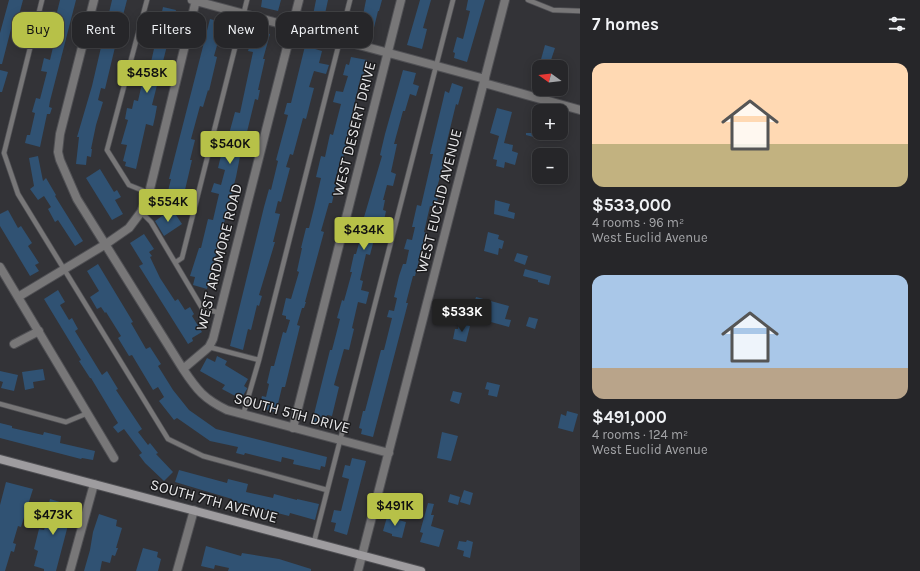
<!DOCTYPE html>
<meta charset="utf-8">
<style>
:root{--surface:#262629;--page:#2e2e31;--text:#f1f3f6;--muted:#a4a5a8;--line:#424346;--accent:#b7c148}
body{margin:0;font-family:Karla,sans-serif;background:var(--page);color:var(--text);height:100vh;display:flex;flex-direction:column;font-size:15px;white-space:nowrap}
*{box-sizing:border-box;margin:0}
p{font-size:13px;color:var(--muted)}
.icon{flex:none;width:22px;height:22px;fill:none;stroke:currentColor;stroke-width:2;stroke-linecap:round;stroke-linejoin:round}
.map{position:relative;flex:1;overflow:hidden}
.side{display:flex;flex-direction:column;background:var(--surface);width:340px}
.side>*{flex:none}
.guide{position:absolute;left:12px;top:12px;width:380px;height:36px;display:flex;gap:8px}
.needle{width:26px;rotate:285deg}
.controls{position:absolute;left:532px;top:60px;display:grid;gap:8px}
.controls a{display:grid;place-items:center;width:36px;height:36px;border-radius:8px;background:var(--surface);box-shadow:0 2px 10px #0003,0 0 0 1px var(--line);font-size:20px}
.price{position:absolute;translate:-50% -34px;padding:0 9px;border-radius:4px;background:var(--accent);color:#111;font-size:13px;line-height:26px;filter:drop-shadow(0 1px 2px #0008)}
.price::after{content:'';position:absolute;left:50%;top:24px;width:12px;height:9px;margin-left:-6px;background:inherit;clip-path:polygon(0 0,100% 0,50% 100%)}
.price.current{background:#222;color:#fff}
ul{padding:0;list-style:none}
li{display:grid;align-content:center;gap:8px;height:212px;padding:0 12px}
li span{display:grid;place-items:center;height:124px;border-radius:12px;color:#555}
li>.icon{margin-inline-start:auto}
span .icon{width:72px;height:72px;fill:#fffc;stroke-width:1}
li b{font-size:17px}
h2{display:flex;justify-content:space-between;align-items:center;height:48px;padding:0 12px;font-size:17px}
.chip{padding:0 14px;border-radius:12px;background:var(--surface);box-shadow:0 2px 10px #0003,0 0 0 1px var(--line);font-size:14px;line-height:36px}
.chip.current{background:var(--accent);color:#111}
main{display:flex;flex:1;min-height:0}
.map>svg:first-child{display:block}
.building{fill:#305273}
.lines{fill:none;stroke-linecap:round;stroke-linejoin:round}
.lane-casing{stroke:#505054;stroke-width:6}
.street-casing{stroke:#505054;stroke-width:10}
.secondary-casing{stroke:#505054;stroke-width:10}
.lane{stroke:#787778;stroke-width:4.5}
.street{stroke:#787778;stroke-width:8}
.secondary{stroke:#9e9c9f;stroke-width:8}
.labels{text-anchor:middle;dominant-baseline:central;stroke-width:3;stroke-linejoin:round;paint-order:stroke}
.street-label{font-size:15px;fill:#e9e9eb;stroke:#1b1b1d}
</style>
<main>
<div class="map">
<svg width="580" height="571" viewBox="0 0 580 571">
<rect width="100%" height="100%" fill="#333337"/>
<path class="building" d="M9,0H23L15,30L11,29L2,64H0V33Z
M60,0H76L50,101L49,107L52,108L50,114H47L40,147L25,143L27,135H30L35,113L32,112L36,98L40,99L47,72L41,71L44,58L50,60L54,43L49,41L51,32L57,34L60,21L51,19L53,11L57,12Z
M112,0H127L121,23L123,24L117,43H116L105,89L101,88L98,100L103,102L96,125L91,149H92L91,157L87,156L86,165L76,164L79,137H77L92,86Z
M262,0H281L278,11L261,7Z
M316,0H328L323,23L312,20Z
M366,0H382L379,11H378L372,36L359,33L361,24L354,23L356,13L363,15Z
M420,0H431L423,28L427,29L422,49L407,45Z
M468,0H485L467,62L454,58L455,53L453,52L457,37L463,39L470,11L466,10Z
M163,7L176,10L152,105L157,106L155,117L153,126L146,124L136,169L125,166L126,162L123,161L127,145L121,144L128,120L125,119L127,108L132,109L134,100L138,101L146,66L150,67Z
M210,19L221,22L219,32L226,34L224,44L218,42L214,56L217,57L209,91L208,90L203,107L200,106L191,139L195,140L190,160H192L181,207L165,203L171,179H169Z
M259,31L270,34L263,59H265L258,90H260L258,100L255,99L246,136H244L236,177L207,289L193,285L195,277L190,276L199,248H201L208,219L213,220L219,194L211,192L214,183L221,185L225,170L218,168L223,147L227,133L229,134L235,112L240,113L253,52L248,51L252,38L256,40Z
M545,45L555,48L549,66L540,63Z
M305,46L322,51L319,63L329,65L326,74L314,71L309,87L314,88L306,119L303,118L293,155L290,154L286,167L290,168L281,202L278,201L275,213L280,214L273,242H275L259,295L262,296L259,306L257,305L251,330L248,329L243,350L230,346L264,207L269,189L271,190L278,161L276,160L288,115L284,114L287,103H291Z
M351,57L367,60L362,80H360L352,114H354L343,158H341L334,184H336L332,203H329L321,231L324,232L305,302H306L304,308H302L297,325L300,326L285,387H282L276,412L263,409L264,404L260,403L262,396L266,397L269,384L267,383L271,366H274L283,332L286,333L290,320L286,319V316L282,315L286,298L291,299L299,272L297,271L302,248H301L306,228H309L314,208L321,178L316,177L321,156L325,157L330,134L333,135L341,104L333,102L336,91L343,92L348,76L343,75L346,64L349,65Z
M0,70L8,72L2,92H0Z
M403,70L416,73L413,84L419,86L416,96L410,94L405,111H403L394,144H397L391,172L396,174L393,186L387,185L383,200H385L383,210L386,211L383,225L378,224L370,255L366,254L360,280L363,281L361,290L369,292L366,304L358,302L352,328L354,329L349,350L344,349L334,385L339,387L332,416L327,415L325,425L312,422L330,350H332L340,319L337,318L342,300L344,301L352,272H350L354,254H356L364,225L362,224L382,156L380,155L385,134Z
M452,83L463,87L458,105L456,104L442,162H444L435,195L438,196L437,202H434L432,206H430L424,232L426,233L415,276H413L406,303H408L373,437L361,434L362,429L359,428L363,411H365L381,350H384L392,318L387,317L389,310L394,311L397,298L394,297L399,276L403,264H406L409,250L404,249L407,239L412,240L415,227H412L417,205L421,206L433,154H430L443,100L445,91L449,93Z
M497,108L512,112L504,143L513,145L512,151L518,153L515,165L505,162L504,168L496,166L497,160L493,159L499,136L490,133Z
M526,133H548L545,140L526,135Z
M38,156L43,181L46,178L56,195L55,196L83,241L75,246L58,220L55,222L48,209L51,207L44,196L38,200L30,189L34,186L29,158Z
M100,169L114,192L117,190L121,197L115,200L123,214L112,220L86,178Z
M495,200L510,204L508,211L515,213L514,219L494,214Z
M172,209L182,224L164,236L155,221Z
M8,210L18,228L21,226L32,243L28,246L39,263L35,265L39,271L30,276L0,226V214Z
M488,232L499,235L498,239L504,241L502,249L499,248L498,255L484,251Z
M144,234L154,249L149,252L152,256L150,257L160,278L175,301L178,299L185,310L190,307L194,314L192,316L202,332L192,338L193,341L188,344L139,266L143,264L130,243Z
M517,253L528,256L525,265L514,261Z
M98,264L133,322L131,323L146,349L150,347L161,364L158,366L173,390L189,410L216,429L327,457L325,467L321,466L320,470L293,464L294,460L282,457L281,462L245,453L244,455L236,453L238,447L210,441L177,418L174,420L159,401L164,397L158,387L153,390L132,355L129,356L118,338L121,336L106,312L105,313L101,307L97,309L90,297L99,291L87,271Z
M525,269L551,276L549,285L538,282V280L523,276Z
M58,290L65,302L60,305L69,320L72,318L78,329L75,331L102,375L107,371L118,389L116,390L142,429L138,432L148,445L150,443L158,453L156,454L173,472L164,481L145,463L139,455L142,453L124,429L118,433L113,427L118,423L91,378H90L79,361L81,360L44,299Z
M476,297L509,306L505,319L511,320L509,327L480,319L481,313L472,310Z
M529,317L538,319L535,329L526,326Z
M459,324L470,326L466,342L453,339L455,329H458Z
M217,356L227,361L225,365L248,379L244,386L247,388V389L241,399L222,389L225,385L200,371L207,358L215,362Z
M43,369L45,380L33,382L34,388L25,390L22,372Z
M0,371L18,375L14,391L1,388L3,382L0,381Z
M487,382L500,385L497,397L488,395L489,390L485,389Z
M453,391L462,393L459,404L450,401Z
M567,411L578,414L573,432L558,428L561,414L566,416Z
M0,423L12,426V428L43,435L44,432L61,436L60,443L95,451L93,460L82,458L81,459L0,438Z
M442,432L458,436L451,461L437,458Z
M352,458L366,461L347,535L334,531L336,523L331,522L334,510L341,511L349,479L342,477L345,465L350,466Z
M179,470L227,483L228,479L248,484L246,492L273,498L274,494L297,500V499L319,504L315,520L290,513L289,516L231,501L232,499L175,482Z
M6,482L33,489L21,527L18,526L13,543L16,544L14,552L11,551L5,571H0V505Z
M464,490L473,493L470,505L460,502Z
M450,494L460,497L458,505L448,502Z
M50,499L73,506L56,571H44V569L34,566L38,551L34,549L39,529L44,530L48,516L43,514L45,506L48,507Z
M428,503L434,504L431,515H434L431,526L444,530L439,547L420,542L423,533L420,532Z
M99,514L117,520L116,526L122,528L116,548H118L115,556L112,555L110,563L102,561L100,571H84L90,550L93,532Z
M387,517L406,522L402,538L392,536V534L383,531Z
M467,540L473,542L470,558L463,556L464,551L457,549L459,541L466,542Z
M206,546L241,556L242,553L279,559L311,569V571H228L229,568L215,565L214,569L201,566Z
M143,548L158,552L157,557L161,559L158,571H136Z"/>
<g class="lines">
<defs>
<path id="lane" d="M42,0L4,153L18,194L168,439L203,456L327,490
M147,0L107,150L129,185L149,193
M528,0L553,10L580,11
M141,212L151,222L202,308L220,313
M176,262L182,258L247,0
M209,347L259,360
M0,404L66,422L88,413
M243,415L259,360L350,0
M314,542L453,0"/>
<path id="street" d="M94,0L60,134L58,152L60,160L77,199L183,369C197,390 204,399 227,410L389,453
M192,0L485,79
M484,83L580,110
M0,267L114,458
M18,297L106,244L129,228L141,212L149,193L196,0
M14,344L39,331
M183,369L209,347L213,339L299,0
M293,428L401,0
M70,571L94,484
M177,571L194,510
M358,571L505,0"/>
<path id="secondary" d="M0,459L421,571"/>
</defs>
<use href="#lane" class="lane-casing"/>
<use href="#street" class="street-casing"/>
<use href="#secondary" class="secondary-casing"/>
<use href="#lane" class="lane"/>
<use href="#street" class="street"/>
<use href="#secondary" class="secondary"/>
</g>
<g class="labels">
<g class="street-label">
<text transform="translate(354 129) rotate(-76)">WEST DESERT DRIVE</text>
<text transform="translate(439 201) rotate(-76)">WEST EUCLID AVENUE</text>
<text transform="translate(219 257) rotate(-76)">WEST ARDMORE ROAD</text>
<text transform="translate(292 413) rotate(15)">SOUTH 5TH DRIVE</text>
<text transform="translate(214 501) rotate(15)">SOUTH 7TH AVENUE</text>
</g>
</g>
</svg>
<div class="controls">
<a><svg class="needle" viewBox="-14 -14 28 28"><path d="M0-13l5 13h-10z" fill="#e53935"/><path d="M0 13l5-13h-10z" fill="#a4a5a8"/></svg></a>
<a>+</a>
<a>−</a>
</div>
<b class="price" style="left:147px;top:94px">$458K</b>
<b class="price" style="left:230px;top:165px">$540K</b>
<b class="price" style="left:168px;top:223px">$554K</b>
<b class="price" style="left:364px;top:251px">$434K</b>
<b class="price current" style="left:462px;top:333px">$533K</b>
<b class="price" style="left:395px;top:527px">$491K</b>
<b class="price" style="left:53px;top:536px">$473K</b>
<div class="guide">
<a class="chip current">Buy</a>
<a class="chip">Rent</a>
<a class="chip">Filters</a>
<a class="chip">New</a>
<a class="chip">Apartment</a>
</div>
</div>
<section class="side">
<h2>7 homes<svg class="icon" aria-label="filters" viewBox="0 0 24 24"><path d="M4 7h16M4 17h16"/><circle cx="9" cy="7" r="2"/><circle cx="15" cy="17" r="2"/></svg></h2>
<ul>
<li><span style="background:linear-gradient(#ffd9b3 65%,#c2b280 0)"><svg class="icon" aria-label="home" viewBox="0 0 24 24"><path d="M3 11l9-7 9 7M6 9v11h12V9"/></svg></span><div><b>$533,000</b><p>4 rooms · 96 m²</p><p>West Euclid Avenue</p></div></li>
<li><span style="background:linear-gradient(#a9c7e8 75%,#b9a48a 0)"><svg class="icon" aria-label="home" viewBox="0 0 24 24"><path d="M3 11l9-7 9 7M6 9v11h12V9"/></svg></span><div><b>$491,000</b><p>4 rooms · 124 m²</p><p>West Euclid Avenue</p></div></li>
</ul>
</section>
</main>
